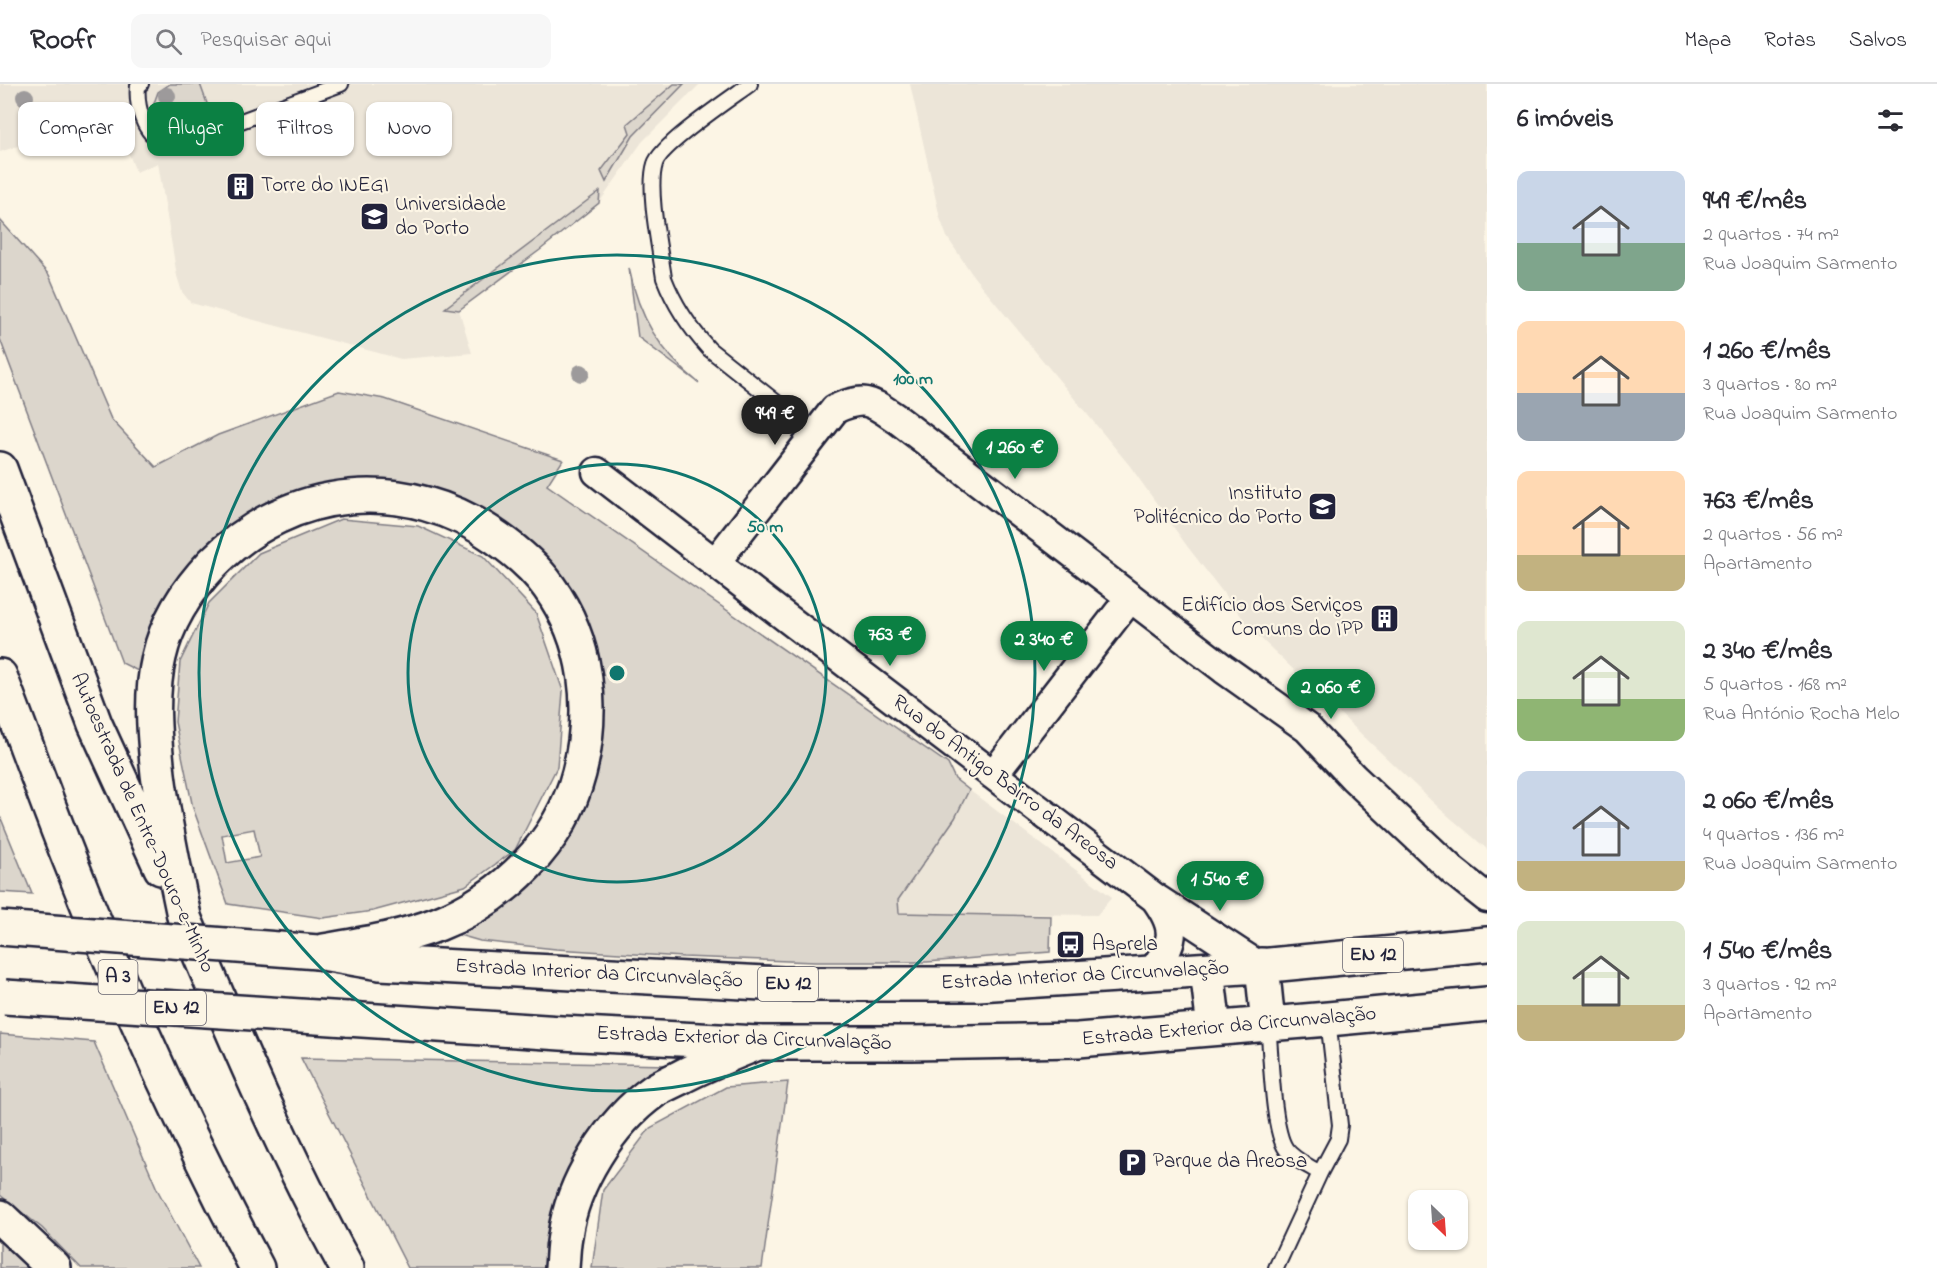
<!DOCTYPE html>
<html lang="pt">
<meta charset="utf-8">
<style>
:root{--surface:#fff;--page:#f7f7f7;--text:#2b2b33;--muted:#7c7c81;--line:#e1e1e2;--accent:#0b8043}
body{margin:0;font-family:"Indie Flower",sans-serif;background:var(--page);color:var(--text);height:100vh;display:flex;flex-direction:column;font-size:22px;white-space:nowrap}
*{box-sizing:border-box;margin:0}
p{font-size:20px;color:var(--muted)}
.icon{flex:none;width:33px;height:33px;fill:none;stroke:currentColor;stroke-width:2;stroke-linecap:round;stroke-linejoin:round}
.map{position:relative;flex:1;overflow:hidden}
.side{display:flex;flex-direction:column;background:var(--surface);width:450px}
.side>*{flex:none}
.banner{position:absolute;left:18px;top:18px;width:570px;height:54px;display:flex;gap:12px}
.needle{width:39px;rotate:155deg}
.tools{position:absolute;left:1408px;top:1106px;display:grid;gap:12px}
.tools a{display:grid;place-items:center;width:60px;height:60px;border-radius:12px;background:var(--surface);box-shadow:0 2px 4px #0004;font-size:30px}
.price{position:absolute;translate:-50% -51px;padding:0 14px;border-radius:21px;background:var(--accent);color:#fff;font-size:20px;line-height:39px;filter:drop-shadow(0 2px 3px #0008)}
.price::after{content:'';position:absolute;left:50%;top:36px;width:18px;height:14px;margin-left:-9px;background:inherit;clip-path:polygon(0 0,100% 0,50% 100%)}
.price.active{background:#222;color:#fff}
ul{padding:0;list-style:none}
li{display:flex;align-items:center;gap:18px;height:150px;padding:0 30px}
li span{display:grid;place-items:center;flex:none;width:168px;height:120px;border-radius:12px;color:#555}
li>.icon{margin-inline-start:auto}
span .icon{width:72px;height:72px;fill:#fffc;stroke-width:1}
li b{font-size:26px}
h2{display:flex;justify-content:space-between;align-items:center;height:72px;padding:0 30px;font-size:26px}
.chip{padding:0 21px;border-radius:12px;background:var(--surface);box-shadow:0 2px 4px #0004;font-size:21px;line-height:54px}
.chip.active{background:var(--accent);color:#fff}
header{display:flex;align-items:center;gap:36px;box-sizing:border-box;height:84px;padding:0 30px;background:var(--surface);border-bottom:2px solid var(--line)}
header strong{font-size:28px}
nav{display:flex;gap:33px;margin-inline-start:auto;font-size:21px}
.search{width:420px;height:54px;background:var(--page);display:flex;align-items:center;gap:15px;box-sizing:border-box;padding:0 21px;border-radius:12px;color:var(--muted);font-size:22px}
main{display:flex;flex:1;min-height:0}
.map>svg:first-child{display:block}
.built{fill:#ece5d8}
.green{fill:#dcd6cc;stroke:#7f7c84;stroke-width:1.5;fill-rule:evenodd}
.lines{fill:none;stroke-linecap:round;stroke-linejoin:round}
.lane-casing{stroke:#22223b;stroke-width:18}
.street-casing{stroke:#22223b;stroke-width:33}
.primary-casing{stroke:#22223b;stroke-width:38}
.highway-casing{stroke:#22223b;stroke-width:38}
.lane{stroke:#fcf5e5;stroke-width:14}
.street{stroke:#fcf5e5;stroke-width:28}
.primary{stroke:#fcf5e5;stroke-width:33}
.highway{stroke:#fcf5e5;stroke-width:33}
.primary-bridge-casing{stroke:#22223b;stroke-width:38;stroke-linecap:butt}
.primary-bridge{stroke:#fcf5e5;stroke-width:33}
.tree{fill:#9d9a9b}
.ring{fill:none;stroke:#0f766e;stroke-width:3}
.labels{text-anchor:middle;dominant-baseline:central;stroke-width:4.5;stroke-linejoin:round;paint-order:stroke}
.shield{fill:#fcf5e5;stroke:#63616e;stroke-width:1.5}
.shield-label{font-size:20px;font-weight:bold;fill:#22223b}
.poi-label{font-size:21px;fill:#22223b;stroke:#fcf5e5;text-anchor:start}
.street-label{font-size:21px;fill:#22223b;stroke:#fcf5e5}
.centre{fill:#0f766e;stroke:#fcf5e5;stroke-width:3}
.ring-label{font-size:18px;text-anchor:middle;font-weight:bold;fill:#0f766e;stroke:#fcf5e5;stroke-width:4.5;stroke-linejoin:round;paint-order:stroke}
</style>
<header>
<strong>Roofr</strong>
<div class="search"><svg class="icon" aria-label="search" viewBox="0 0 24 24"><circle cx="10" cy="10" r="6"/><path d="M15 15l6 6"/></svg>Pesquisar aqui</div>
<nav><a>Mapa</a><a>Rotas</a><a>Salvos</a></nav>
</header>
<main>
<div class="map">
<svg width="1487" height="1184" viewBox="0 0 1487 1184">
<rect width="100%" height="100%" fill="#fcf5e5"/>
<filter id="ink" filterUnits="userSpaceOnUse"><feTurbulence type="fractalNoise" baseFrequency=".0167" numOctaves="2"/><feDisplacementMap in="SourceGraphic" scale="12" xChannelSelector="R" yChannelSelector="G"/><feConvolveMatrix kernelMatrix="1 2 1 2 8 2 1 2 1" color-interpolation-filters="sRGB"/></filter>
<g filter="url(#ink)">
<path class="built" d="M0,0H700L642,58L599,119L540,166L459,226L472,269L401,275L191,219L182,208L177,192L158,79L136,88L110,21L57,40L59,48L0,68Z
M910,0H1487V765L1439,724L1252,546L1187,462L1130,382L974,193L947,153L940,134Z
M969,706L1112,813L1097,831L899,829L898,817L955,734Z"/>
<path class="green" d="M170,0H200L213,36C185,46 162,60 154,19L158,8Z
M674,0H684L633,52L606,98L601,87L630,49L627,40Z
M600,107L599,119L540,166L459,226L445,224Z
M0,136L49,191L111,335L156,383L218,351L339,307L385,315L563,376L547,401L948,680L955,695L969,706L955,734L898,816L899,829L1051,832L1050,868L927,878H815L683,873L556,865L480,857L459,851L462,844L527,803L550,780L570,751L587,717L595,684L598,646L530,459C522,452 514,444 505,438C450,402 378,388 314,404C303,407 291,413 280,417L140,588L122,579L0,255Z
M629,184C639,234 660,268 699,299L638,253Z
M341,435L418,442L483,472L536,529L563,607L557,683L515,766L465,802L373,827L323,834L228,820L193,724L175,638L180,578L209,519L259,469ZM254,745L260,773L227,779L222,751Z
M0,732L32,810L0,808Z
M0,950L94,958L157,1105L199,1184H81L42,1144L0,1111Z
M301,974L670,981L653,989L585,1055L545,1160V1184H408Z
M788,998L762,1184H592L603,1106L650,1044L726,1003Z
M0,1157L28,1184H0Z"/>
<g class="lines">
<defs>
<path id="lane" d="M141,0L138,2C136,21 143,50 163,58C171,60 179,58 187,57L341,0
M750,0C731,14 660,61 655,80C647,105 660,166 664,194C674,220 690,244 709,265L815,349
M1268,940C1271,967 1272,1046 1286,1065C1294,1076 1309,1082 1320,1089L1338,1055L1340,1041L1328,935
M1276,1184L1320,1089"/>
<path id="street" d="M597,388L775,525L1155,814L1259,882
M715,479L835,325C866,311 872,318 897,335L1224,585L1307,644L1353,693L1453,787L1487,814
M993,691L1130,514
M1151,890C1174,858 1179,847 1155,814"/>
<path id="primary" d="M322,869L380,879L783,900H978L1259,882L1487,860
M1262,881L1268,940
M1207,886L1214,944
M347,935L561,949L758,959H912L1078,956L1328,935L1487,920"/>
<path id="highway" d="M0,385L95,640L161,784
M0,592C24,654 46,717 71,779C125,917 188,1053 257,1184
M185,836C235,954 285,1072 347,1184
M185,837C175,788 164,739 158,690C154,651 150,611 159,573C167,537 188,505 213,479C290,400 408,390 497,454C517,468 535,483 549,503C588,557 595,625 579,689C561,759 504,814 438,840C400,855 357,861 318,868
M0,1133L54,1184
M562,1184C563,1173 563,1162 565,1152C572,1099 610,1038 654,1007C662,1002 671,998 679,994C705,980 731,970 758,959"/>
</defs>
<use href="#lane" class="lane-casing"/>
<use href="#street" class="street-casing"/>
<use href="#primary" class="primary-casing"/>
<use href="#highway" class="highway-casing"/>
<use href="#lane" class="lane"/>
<use href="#street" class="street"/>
<use href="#primary" class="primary"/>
<use href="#highway" class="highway"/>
<defs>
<path id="primary-bridge" d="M0,844L318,868
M5,913L347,935"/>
</defs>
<use href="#primary-bridge" class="primary-bridge-casing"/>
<use href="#primary-bridge" class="primary-bridge"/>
</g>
<g class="tree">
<circle cx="167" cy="12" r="9"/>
<circle cx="25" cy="13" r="9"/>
<circle cx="198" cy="31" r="9"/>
<circle cx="173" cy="35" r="9"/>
<circle cx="581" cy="289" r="9"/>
</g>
</g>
<g class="ring">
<circle cx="617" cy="589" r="209"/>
<circle cx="617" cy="589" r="418"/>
</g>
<defs>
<symbol id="building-square" viewBox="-11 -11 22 22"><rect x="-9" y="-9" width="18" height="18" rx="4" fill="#22223b" stroke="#fcf5e5"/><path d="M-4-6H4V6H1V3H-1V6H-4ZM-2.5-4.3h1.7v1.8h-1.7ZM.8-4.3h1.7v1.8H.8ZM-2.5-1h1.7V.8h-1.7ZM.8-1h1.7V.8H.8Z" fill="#fff"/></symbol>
<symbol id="university-square" viewBox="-11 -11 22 22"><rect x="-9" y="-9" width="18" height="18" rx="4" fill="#22223b" stroke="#fcf5e5"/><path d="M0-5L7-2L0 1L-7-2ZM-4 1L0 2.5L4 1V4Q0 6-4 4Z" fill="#fff"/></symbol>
<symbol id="bus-square" viewBox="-11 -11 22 22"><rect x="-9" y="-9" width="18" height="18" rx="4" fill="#22223b" stroke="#fcf5e5"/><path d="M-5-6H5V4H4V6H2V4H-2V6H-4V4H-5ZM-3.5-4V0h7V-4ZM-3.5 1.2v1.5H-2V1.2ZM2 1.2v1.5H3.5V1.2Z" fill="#fff"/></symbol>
<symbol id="parking-square" viewBox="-11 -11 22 22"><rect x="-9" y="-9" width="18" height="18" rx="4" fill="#22223b" stroke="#fcf5e5"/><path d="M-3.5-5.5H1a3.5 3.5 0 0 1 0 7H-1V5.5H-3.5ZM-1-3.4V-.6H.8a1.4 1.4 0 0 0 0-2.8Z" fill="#fff"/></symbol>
</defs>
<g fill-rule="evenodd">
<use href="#building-square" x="224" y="86" width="33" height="33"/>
<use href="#university-square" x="358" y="116" width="33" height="33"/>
<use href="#university-square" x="1306" y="406" width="33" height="33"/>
<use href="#building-square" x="1368" y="518" width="33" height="33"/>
<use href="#bus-square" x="1054" y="844" width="33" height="33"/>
<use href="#parking-square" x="1116" y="1062" width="33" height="33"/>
</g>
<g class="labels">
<g class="shield">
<rect x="1343" y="854" width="60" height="34" rx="4.5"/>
<rect x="98.5" y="876" width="39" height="34" rx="4.5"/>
<rect x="758" y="883" width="60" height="34" rx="4.5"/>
<rect x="146" y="907" width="60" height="34" rx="4.5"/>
</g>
<g class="shield-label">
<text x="1373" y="871">EN 12</text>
<text x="118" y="893">A 3</text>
<text x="788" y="900">EN 12</text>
<text x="176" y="924">EN 12</text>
</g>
<g class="poi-label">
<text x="261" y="102">Torre do INEGI</text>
<text x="395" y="121">Universidade<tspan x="395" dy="24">do Porto</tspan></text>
<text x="1302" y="410" text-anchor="end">Instituto<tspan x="1302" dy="24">Politécnico do Porto</tspan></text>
<text x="1363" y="522" text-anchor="end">Edifício dos Serviços<tspan x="1363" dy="24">Comuns do IPP</tspan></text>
<text x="1092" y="861">Asprela</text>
<text x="1153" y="1078">Parque da Areosa</text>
</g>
<g class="street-label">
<text transform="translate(1005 699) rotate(37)">Rua do Antigo Bairro da Areosa</text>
<text transform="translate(142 739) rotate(66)">Autoestrada de Entre-Douro-e-Minho</text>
<text transform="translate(599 890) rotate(3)">Estrada Interior da Circunvalação</text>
<text transform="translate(1085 892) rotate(-3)">Estrada Interior da Circunvalação</text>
<text transform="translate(1229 943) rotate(-5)">Estrada Exterior da Circunvalação</text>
<text transform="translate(744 955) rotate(2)">Estrada Exterior da Circunvalação</text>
</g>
</g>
<circle cx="617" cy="589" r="9" class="centre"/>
<g class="ring-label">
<text x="913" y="300">100 m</text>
<text x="765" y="448">50 m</text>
</g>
</svg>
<div class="tools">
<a><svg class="needle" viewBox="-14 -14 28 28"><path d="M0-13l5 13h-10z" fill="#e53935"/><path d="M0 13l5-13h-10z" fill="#7c7c81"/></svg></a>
</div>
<b class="price active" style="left:775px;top:362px">949 €</b>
<b class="price" style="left:1015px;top:396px">1 260 €</b>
<b class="price" style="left:890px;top:583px">763 €</b>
<b class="price" style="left:1044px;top:588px">2 340 €</b>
<b class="price" style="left:1331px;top:636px">2 060 €</b>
<b class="price" style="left:1220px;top:828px">1 540 €</b>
<div class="banner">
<a class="chip">Comprar</a>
<a class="chip active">Alugar</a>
<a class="chip">Filtros</a>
<a class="chip">Novo</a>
</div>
</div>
<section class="side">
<h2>6 imóveis<svg class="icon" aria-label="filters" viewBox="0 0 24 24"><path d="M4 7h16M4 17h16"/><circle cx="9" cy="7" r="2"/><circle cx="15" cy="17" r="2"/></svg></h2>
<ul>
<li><span style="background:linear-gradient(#c9d6e8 60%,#7fa58c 0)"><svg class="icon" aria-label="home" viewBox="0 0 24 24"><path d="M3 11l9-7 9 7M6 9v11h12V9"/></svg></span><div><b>949 €/mês</b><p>2 quartos · 74 m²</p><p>Rua Joaquim Sarmento</p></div></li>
<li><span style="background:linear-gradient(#ffd9b3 60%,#9aa5b1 0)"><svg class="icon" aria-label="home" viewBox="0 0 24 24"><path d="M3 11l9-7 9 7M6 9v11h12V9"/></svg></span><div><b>1 260 €/mês</b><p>3 quartos · 80 m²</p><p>Rua Joaquim Sarmento</p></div></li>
<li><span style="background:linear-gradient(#ffd9b3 70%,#c2b280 0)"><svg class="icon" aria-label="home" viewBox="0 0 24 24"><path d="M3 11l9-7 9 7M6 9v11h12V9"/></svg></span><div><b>763 €/mês</b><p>2 quartos · 56 m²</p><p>Apartamento</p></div></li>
<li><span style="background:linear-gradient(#dfe7d0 65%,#8fb573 0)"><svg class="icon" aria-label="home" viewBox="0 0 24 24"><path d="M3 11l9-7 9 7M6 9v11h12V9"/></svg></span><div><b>2 340 €/mês</b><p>5 quartos · 168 m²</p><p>Rua António Rocha Melo</p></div></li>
<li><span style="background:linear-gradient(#c9d6e8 75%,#c2b280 0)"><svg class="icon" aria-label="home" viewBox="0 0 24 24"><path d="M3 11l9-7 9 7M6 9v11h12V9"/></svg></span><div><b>2 060 €/mês</b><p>4 quartos · 136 m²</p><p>Rua Joaquim Sarmento</p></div></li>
<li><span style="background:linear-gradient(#dfe7d0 70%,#c2b280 0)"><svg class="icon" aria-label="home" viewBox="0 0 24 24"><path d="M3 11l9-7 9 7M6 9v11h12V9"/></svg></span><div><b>1 540 €/mês</b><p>3 quartos · 92 m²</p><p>Apartamento</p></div></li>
</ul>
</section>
</main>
